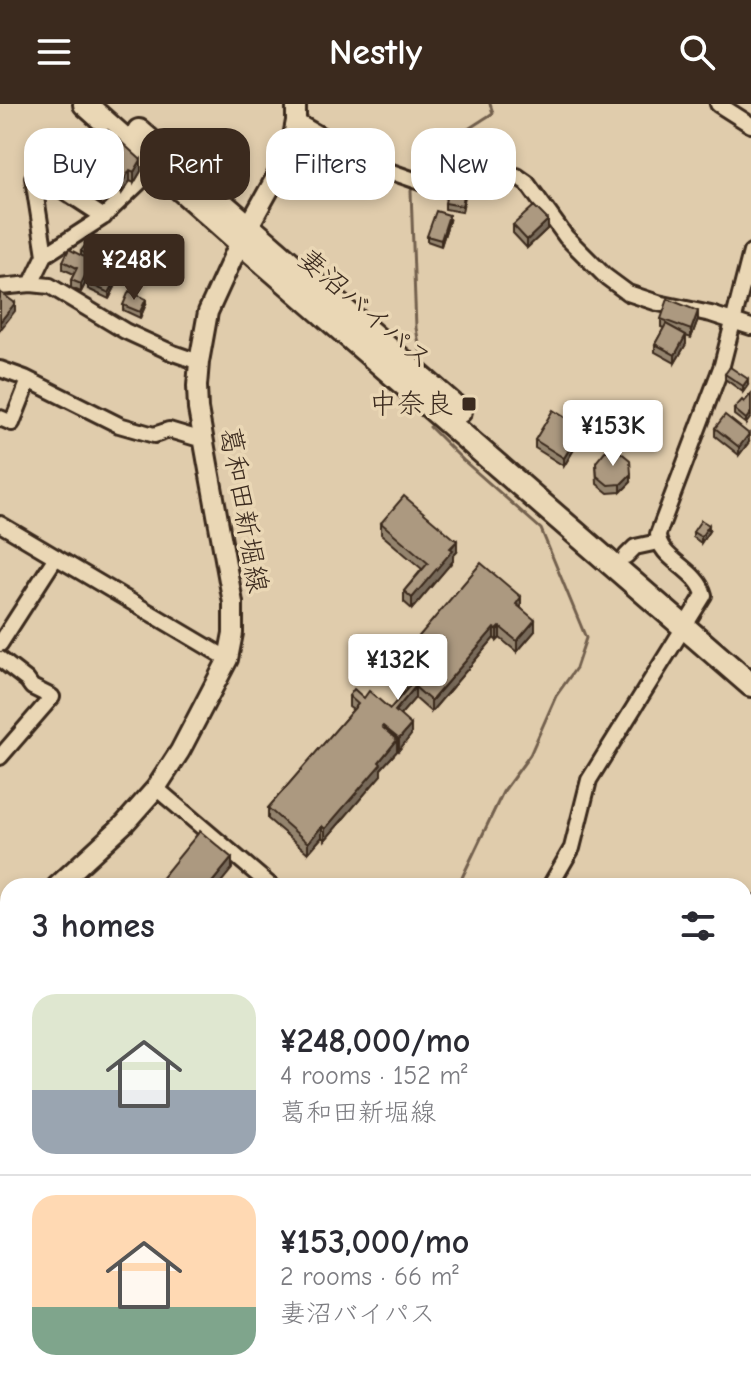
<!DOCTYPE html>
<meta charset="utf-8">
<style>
:root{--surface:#fff;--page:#f7f7f7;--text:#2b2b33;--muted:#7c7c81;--line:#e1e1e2;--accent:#3b2a1e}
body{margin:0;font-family:"Comic Neue","Klee One",sans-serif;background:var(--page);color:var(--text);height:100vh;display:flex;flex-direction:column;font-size:30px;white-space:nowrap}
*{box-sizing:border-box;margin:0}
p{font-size:26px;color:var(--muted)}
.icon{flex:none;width:44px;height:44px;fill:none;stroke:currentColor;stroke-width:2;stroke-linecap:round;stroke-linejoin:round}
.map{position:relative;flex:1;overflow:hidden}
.details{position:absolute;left:0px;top:774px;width:752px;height:514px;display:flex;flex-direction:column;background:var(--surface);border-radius:24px 24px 0 0;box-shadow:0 4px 12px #0003}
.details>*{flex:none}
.top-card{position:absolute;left:24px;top:24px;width:704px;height:72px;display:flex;gap:16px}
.price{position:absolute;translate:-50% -68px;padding:0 18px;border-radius:8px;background:#fff;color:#222;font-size:26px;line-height:52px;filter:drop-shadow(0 2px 4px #0008)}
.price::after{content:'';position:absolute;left:50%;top:48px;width:24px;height:18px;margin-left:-12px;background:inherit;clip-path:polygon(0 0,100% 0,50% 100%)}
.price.active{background:var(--accent);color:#fff}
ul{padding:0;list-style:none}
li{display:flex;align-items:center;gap:24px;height:200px;padding:0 32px}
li+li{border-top:2px solid var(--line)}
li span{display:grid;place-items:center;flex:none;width:224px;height:160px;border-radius:24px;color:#555}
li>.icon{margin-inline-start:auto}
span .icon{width:96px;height:96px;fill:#fffc;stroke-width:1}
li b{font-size:34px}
h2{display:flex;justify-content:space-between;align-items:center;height:96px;padding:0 32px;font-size:34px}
.tag{padding:0 28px;border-radius:24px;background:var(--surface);box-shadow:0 4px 12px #0003;font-size:28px;line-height:72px}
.tag.active{background:var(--accent);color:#fff}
header{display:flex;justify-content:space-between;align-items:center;height:104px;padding:0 32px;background:var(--accent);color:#fff;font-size:36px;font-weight:600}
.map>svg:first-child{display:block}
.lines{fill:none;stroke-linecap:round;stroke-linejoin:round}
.stream{stroke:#73614e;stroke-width:3}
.minor-casing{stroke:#3b2a1e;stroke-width:20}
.major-casing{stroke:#3b2a1e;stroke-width:24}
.highway-casing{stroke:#3b2a1e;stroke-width:28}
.minor{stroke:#ead7b5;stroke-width:14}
.major{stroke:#ead7b5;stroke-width:18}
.highway{stroke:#ead7b5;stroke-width:22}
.wall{fill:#94846e;stroke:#3b2a1e;stroke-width:2}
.shaded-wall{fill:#786b5a;stroke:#3b2a1e;stroke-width:2}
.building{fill:#ac9980;stroke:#3b2a1e;stroke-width:2}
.poi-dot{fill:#3b2a1e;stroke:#ead7b5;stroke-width:3}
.labels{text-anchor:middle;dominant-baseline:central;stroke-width:7;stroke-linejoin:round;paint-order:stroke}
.street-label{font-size:28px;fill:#3b2a1e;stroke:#ead7b5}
.poi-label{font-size:28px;fill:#3b2a1e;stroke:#ead7b5;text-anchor:end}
</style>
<header><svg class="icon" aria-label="menu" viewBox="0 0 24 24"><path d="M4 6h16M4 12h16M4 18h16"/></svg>Nestly<svg class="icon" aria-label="search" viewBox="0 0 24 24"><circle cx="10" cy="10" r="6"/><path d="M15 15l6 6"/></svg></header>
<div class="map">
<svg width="751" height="1287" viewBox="0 0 751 1287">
<rect width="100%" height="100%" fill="#e0ccac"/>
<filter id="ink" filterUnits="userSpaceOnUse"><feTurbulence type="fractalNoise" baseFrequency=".0125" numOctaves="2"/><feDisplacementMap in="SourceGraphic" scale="16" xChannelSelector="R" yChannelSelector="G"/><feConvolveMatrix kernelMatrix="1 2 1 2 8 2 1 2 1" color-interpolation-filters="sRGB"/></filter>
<g filter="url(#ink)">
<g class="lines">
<path class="stream" d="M418,71C427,48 472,23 493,9L490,0
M413,82L411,87L416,224L423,261
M430,323L463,356L541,425L586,534L576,564L556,592L530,651L503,688L458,782
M744,1144L751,1139"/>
<defs>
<path id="minor" d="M718,0L751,21
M296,17L329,36L386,66L423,79L517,72L527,79L566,133L605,172L628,189L658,199L711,210L751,223
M45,151L33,74L38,70L104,113
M31,180L45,151L102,114L142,76L153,59
M0,183L31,180L50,182L125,227L173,249L199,258
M0,265L25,274L119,321L154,331L169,326L203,336
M0,314L12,319L29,276
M0,420L228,555
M626,452L635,443L658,438
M0,540L56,453
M0,555L27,576L32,583L52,593L0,653
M156,684L271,782
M550,782L572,744L589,676L704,491C698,465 658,455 658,430L722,261L751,148
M744,810L751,799
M744,849L751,854
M744,1040L751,1037
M0,1120L8,1121
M744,1222L751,1217
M744,1267L751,1272
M524,1280L530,1287
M361,1287L362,1280
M646,1287L652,1280"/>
<path id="major" d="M57,782L125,719L156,684L180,647L228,555L233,529V499L198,305L197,282L199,258L208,208L240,138L290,48L296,17V0
M0,831L8,824
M0,1283L12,1287"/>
<path id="highway" d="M85,0L240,138L751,581
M139,27L460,307"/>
</defs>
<use href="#minor" class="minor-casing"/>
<use href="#major" class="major-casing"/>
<use href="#highway" class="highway-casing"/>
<use href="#minor" class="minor"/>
<use href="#major" class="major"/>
<use href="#highway" class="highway"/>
</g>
<path class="wall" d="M97,42L141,67L134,79L130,77L122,89L74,57V46Z
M466,87L462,108L445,105V99Z
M449,117L441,142L427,137V132Z
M513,121L548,124L527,144L513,129Z
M103,144L81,188L71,184V176L74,170L63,165V157L81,152V147L88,145Z
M88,179L115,183L109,195L88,185Z
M146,200L140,214L123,206V201Z
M661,215H698L691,234L686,232V240L675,259L655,248V240L664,224L661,223Z
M725,270L748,281L743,288L725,275Z
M751,290L746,320L734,311V305L744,298Z
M715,324L749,338L739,351L715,332Z
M582,332L564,362L535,344V336Z
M596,358L631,378L621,388L608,389L597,380Z
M381,419L457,448L453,452V457L412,505L404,498V487L422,465L381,430Z
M709,427L701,439L693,433V428Z
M521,504L535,527L517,548L500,534L497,537L494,534L431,608L415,594L400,611L411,631L399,646L397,644V647L381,665V671L325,736L322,733L308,749L268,715V704L353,606L349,603V592L364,594L390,605L407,586L393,573V563Z"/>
<path class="shaded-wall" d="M141,56V67L134,79V68Z
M130,66V77L122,89V79Z
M449,111V117L441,142V136Z
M548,116V124L527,144V136Z
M103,136V144L81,188V180Z
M115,178V183L109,195V189Z
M146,195V200L140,214V208Z
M15,199V207L0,226V218Z
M698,207V215L691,234V226Z
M686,231V240L675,259V251Z
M748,275V281L743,288V282Z
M751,308V313L746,320V315Z
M582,324V332L564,362V354Z
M749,330V338L739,351V343Z
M631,370V378L621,388V380Z
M709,421V427L701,439V433Z
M457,437V448L453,452V457L412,505V494Z
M521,493V504L516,500Z
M535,516V527L517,548V537Z
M500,523V534L497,537V526Z
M494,524V534L431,608V597Z
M415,583V594L395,617V607Z
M411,621V631L399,646V635Z
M397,636V647L381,665V671L325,736V725Z
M322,722V733L308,749V739Z
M232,754V765L218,782H209Z"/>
<path class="building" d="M108,26L141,56L134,68L130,66L122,79L74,46L84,33L97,42Z
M449,78L466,81L462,102L445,99Z
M534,102L548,116L527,136L513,121Z
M436,107L449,111L441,136L427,132Z
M94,132L103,136L81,180L71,176L77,164L63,157L69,145L84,153L86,150L81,147L84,143L88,145Z
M94,168L115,178L109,189L88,179Z
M129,187L146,195L140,208L123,201Z
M0,188L15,199L0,218Z
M668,195L698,207L691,226L661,215Z
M666,220L686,231L675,251L655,240Z
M730,263L748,275L743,282L725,270Z
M751,290V308L746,315L734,305L742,296L744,298Z
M553,306L582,324L564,354L535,336Z
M725,311L749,330L739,343L715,324Z
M605,347H619L630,356L631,370L621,380L608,381L597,372L596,358Z
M404,392L457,437L450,444L453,446L412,494L404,487L428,459L381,419Z
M701,416L709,421L701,433L693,428Z
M481,459L521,493L516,500L535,516L517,537L500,523L497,526L494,524L431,597L415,583L395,607L411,621L399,635L383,622L382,623L397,636L379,658L381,660L325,725L322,722L308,739L268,704L358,600L349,592L354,585L364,594L369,587L390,605L412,579L393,563Z
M200,727L232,754L209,782H199L196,779L193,782H155Z"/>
</g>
<rect class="poi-dot" x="461" y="292" width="16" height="16" rx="4"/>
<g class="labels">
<g class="street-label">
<text transform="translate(365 205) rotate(41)">妻沼バイパス</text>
<text transform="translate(244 406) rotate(80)">葛和田新堀線</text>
</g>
<g class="poi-label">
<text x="453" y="300">中奈良</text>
</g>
</g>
</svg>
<b class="price active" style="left:134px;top:198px">¥248K</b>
<b class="price" style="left:613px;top:364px">¥153K</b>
<b class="price" style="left:398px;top:598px">¥132K</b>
<div class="top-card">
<a class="tag">Buy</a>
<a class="tag active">Rent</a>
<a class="tag">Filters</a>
<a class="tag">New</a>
</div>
<section class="details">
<h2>3 homes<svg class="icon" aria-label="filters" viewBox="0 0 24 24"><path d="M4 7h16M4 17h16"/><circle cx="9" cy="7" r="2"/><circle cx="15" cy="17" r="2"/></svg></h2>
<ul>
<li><span style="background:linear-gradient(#dfe7d0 60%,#9aa5b1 0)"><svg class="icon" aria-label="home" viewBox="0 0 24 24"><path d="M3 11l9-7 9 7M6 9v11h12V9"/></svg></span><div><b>¥248,000/mo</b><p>4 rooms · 152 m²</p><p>葛和田新堀線</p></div></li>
<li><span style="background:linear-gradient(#ffd9b3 70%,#7fa58c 0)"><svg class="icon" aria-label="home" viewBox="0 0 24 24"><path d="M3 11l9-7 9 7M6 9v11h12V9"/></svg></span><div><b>¥153,000/mo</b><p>2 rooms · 66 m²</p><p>妻沼バイパス</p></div></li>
</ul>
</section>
</div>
